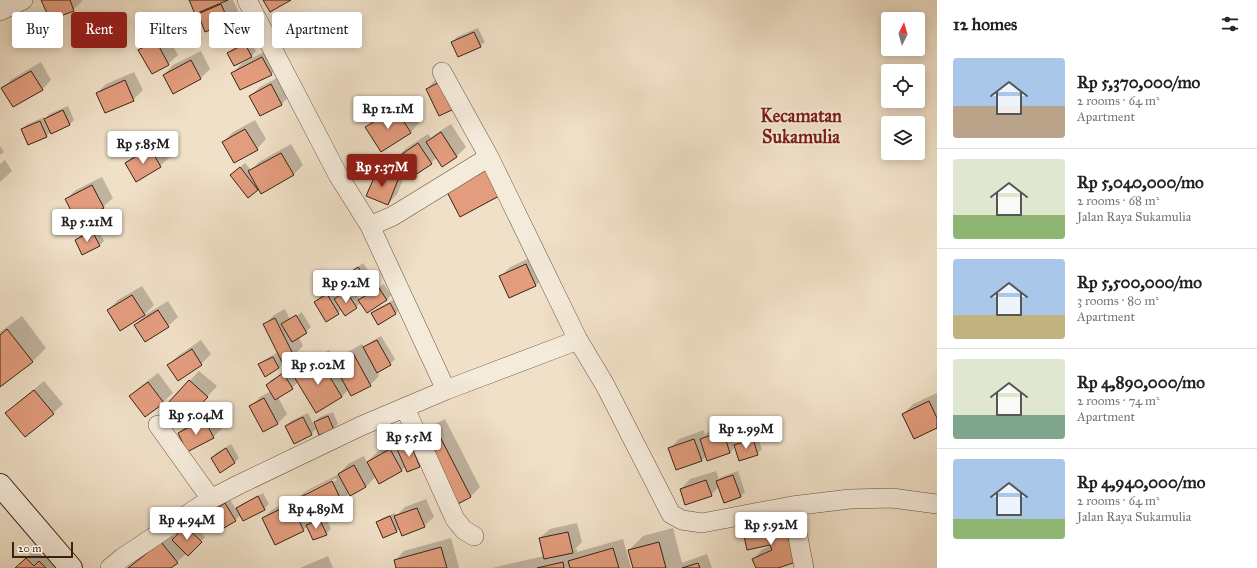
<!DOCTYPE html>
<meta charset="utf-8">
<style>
:root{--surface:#fff;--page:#f6f6f6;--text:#222;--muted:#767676;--line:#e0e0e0;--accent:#8f2418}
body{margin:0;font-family:"IM FELL Great Primer",serif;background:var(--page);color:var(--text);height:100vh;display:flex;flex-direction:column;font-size:15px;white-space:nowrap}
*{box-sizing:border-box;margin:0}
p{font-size:13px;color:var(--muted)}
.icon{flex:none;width:22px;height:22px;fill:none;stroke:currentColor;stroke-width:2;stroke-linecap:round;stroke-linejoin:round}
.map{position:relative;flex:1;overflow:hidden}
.drawer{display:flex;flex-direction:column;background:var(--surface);width:320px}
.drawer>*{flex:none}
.hud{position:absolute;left:12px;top:12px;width:380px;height:36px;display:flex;gap:8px}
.needle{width:26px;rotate:5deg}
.fabs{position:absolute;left:881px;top:12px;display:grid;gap:8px}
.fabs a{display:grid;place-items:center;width:44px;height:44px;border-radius:4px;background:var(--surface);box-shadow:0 2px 10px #0003;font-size:20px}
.scale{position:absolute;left:12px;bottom:10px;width:61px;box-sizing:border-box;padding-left:4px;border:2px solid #382313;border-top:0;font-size:11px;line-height:14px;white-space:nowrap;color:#382313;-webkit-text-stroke:3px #f5ebdb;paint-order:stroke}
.price{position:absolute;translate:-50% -34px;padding:0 9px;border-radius:4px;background:#fff;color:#222;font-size:13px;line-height:26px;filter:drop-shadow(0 1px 2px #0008)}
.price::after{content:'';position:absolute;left:50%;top:24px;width:12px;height:9px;margin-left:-6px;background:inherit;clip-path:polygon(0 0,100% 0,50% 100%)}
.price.active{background:var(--accent);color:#fff}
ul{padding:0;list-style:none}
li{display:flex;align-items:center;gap:12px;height:100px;padding:0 16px}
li+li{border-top:1px solid var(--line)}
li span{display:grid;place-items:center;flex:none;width:112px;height:80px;border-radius:4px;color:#555}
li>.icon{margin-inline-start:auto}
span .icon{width:48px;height:48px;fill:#fffc;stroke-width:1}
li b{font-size:17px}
h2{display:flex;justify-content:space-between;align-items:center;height:48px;padding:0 16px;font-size:17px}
.pill{padding:0 14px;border-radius:4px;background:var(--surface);box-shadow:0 2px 10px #0003;font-size:14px;line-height:36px}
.pill.active{background:var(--accent);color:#fff}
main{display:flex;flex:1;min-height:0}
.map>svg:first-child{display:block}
.shadow{fill:#0003;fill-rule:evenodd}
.building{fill:#e39d7e;stroke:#382313}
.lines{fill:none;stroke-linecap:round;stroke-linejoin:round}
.street-casing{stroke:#665240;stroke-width:20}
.secondary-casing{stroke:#382313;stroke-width:24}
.street{stroke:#f5ebdb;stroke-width:19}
.secondary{stroke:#f5ebdb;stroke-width:22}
.labels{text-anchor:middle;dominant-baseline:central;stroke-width:3;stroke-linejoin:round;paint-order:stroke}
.district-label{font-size:18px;font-weight:bold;fill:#7a1f14;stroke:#f5ebdb}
</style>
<main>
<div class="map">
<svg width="937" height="568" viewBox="0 0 937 568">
<rect width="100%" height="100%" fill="#f0e0c7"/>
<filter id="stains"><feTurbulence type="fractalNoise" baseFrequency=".005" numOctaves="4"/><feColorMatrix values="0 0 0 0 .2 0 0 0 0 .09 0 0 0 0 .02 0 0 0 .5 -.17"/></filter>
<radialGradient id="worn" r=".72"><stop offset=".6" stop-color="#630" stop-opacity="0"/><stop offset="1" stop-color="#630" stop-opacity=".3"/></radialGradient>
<path class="shadow" d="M43,0H83L73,10Z
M190,0H233L238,11L228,21L199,14L205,8Z
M187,18L193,30L188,35L171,43L178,55L168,64L140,50L149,40L164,32L168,27Z
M478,28L485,42L480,46L452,42L457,37Z
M250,40L256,51L252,56L234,65L228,53L232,49Z
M272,48L280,64L271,74L233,73L242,63Z
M201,51L210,69L201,78L164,75L173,65Z
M41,62L51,80L42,90L2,88L12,79Z
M134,72L143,90L133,100L97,93L106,84Z
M281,76L291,94L282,104L260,115L250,96L260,87Z
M436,79L465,97L427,89Z
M406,100L419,123L410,133L367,127L376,117Z
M68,106L74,120L70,124L51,133V132L46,136L22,129L26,125L44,117L45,119L49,114Z
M255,120L266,139L257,149L223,142L233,132Z
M451,124L466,147L457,156L442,166L437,157L431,163L409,178L406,173L397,194L388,204L378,172L387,162L403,169L396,159L405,149L428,134L431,138L437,133Z
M160,140L170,157L160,166L126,163L136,154Z
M291,144L303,165L293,175L257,189L231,175L245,163L251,170L259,162Z
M0,146L4,152L0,155Z
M5,160L12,171L0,182V164Z
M102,177L113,198L103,207L66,199L76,190Z
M97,227L104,241L100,245L83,254L76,241L80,236Z
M536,255L545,276L536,285L510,297L500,277L510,267Z
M363,263L374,279L355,293L360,300L364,296L384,284L391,295L387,300L361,303L346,314L342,309L338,313L315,302L320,297L332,290L336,298L349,288L343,278Z
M142,286L154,305L144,315L108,310L118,300Z
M395,299L400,309L396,313H372L377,309Z
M168,301L178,317L168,326L135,325L145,315Z
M285,309L290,320L301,313V311L311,327L299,337L303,346L294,355L282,361L283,363L279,368L259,365L264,360L278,352L265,324L274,315Z
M22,316L46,348L32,362L0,385V332Z
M381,336L395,359L390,364L377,372L379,376L370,385L349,389L342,396L316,411L298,382L292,388L278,397L287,414L278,423L264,431L251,406L260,397L271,391L267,385L271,380L288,370L293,377L304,366L329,350L336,362L344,354L362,344L364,347L369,343Z
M201,340L211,354L201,364L168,365L178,356Z
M199,371L217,386L195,410L168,403Z
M158,373L173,393L163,402L130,396L140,387Z
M44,381L63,404L53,413L25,436L7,413L16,404Z
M937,393V427L903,414L913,404Z
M214,410L223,428L213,437L179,433L188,423Z
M333,412L338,424L333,429L315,422L320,417Z
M308,413L316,429L311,434L294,442L286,426L291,421Z
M445,419L480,487L471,496L454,505L419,437L429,427Z
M733,422L739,441L757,435L762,449L757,454L735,447L730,453L706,456L702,460L670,448L679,439L704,430L705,435L710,430ZM757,437L758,439L739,444V442Z
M415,439L424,461L420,466L408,471L406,466L401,471L376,476L366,487L350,495L349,493L342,501L311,517L313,521L325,516L331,529L326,534L308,526L303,530L263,518L273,509L301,495L306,491L339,474L348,464L364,456L367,462L377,452L399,440L402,445ZM336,478L337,480L306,496V493Z
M231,444L239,458L235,462L220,471L212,458L216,453Z
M716,471L719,479L721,477L738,471L745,492L741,496L724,502L719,487L711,495L681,489L690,479Z
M263,493L269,504L264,509L243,520L241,515L235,520L217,531L208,515L212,511L230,500L236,509L242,504Z
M426,499L434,517L424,526L400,528L397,531L377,523L382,518L395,513L396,516L405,507Z
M792,513L795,561L776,568H757L753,559L762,550L772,545L744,532L754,522Z
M190,522L205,537L188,554L187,553L170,568H127L171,534L175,538Z
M577,523L582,542L574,550L577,549V552L623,539L631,568H492L544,556L540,538L550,529Z
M673,528L682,563L707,554L712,568H634L629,550L643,536Z
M451,538L459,567L458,568H397L395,561L404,551Z
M36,549L44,558L49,552L60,564L56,568H15Z
M328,556L333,568H300Z"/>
<path class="building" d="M41,0H70L74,11L50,20Z
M189,0H228L195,14Z
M263,0H291L270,12Z
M221,4L229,22L205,32L198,14Z
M182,22L189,36L169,45L162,31Z
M474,32L481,47L458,57L451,42Z
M156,41L169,65L152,74L138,50Z
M245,44L252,57L234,66L227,53Z
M262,57L272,75L240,90L231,73Z
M191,60L201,79L173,94L163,75Z
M31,71L43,90L13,107L1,88Z
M125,80L134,101L105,113L96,93Z
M442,81L456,108L439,116L426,89Z
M271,84L282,105L260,116L249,96Z
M396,109L411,133L381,152L365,127Z
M63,110L70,125L51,134L44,119Z
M40,121L47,137L28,145L21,129Z
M245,129L258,150L234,163L222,142Z
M441,132L457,157L442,167L426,142Z
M418,143L432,164L409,179L395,159Z
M150,148L161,167L136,182L125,163Z
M281,153L294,175L261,194L248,171Z
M240,167L258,190L248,198L230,175Z
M488,169L501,195L460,217L447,192Z
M377,171L398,180L388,205L366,196Z
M92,185L104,208L77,222L65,199Z
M92,231L100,246L82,255L75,240Z
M526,264L536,286L509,298L499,276Z
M358,267L370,284L353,295L341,278Z
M379,288L387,300L367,313L358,300Z
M346,291L357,308L345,316L334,299Z
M327,294L339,314L326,322L314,302Z
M132,295L145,315L120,331L107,310Z
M390,303L396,314L378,325L371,313Z
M158,310L169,327L145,342L134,325Z
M296,315L307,333L292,342L281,324Z
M275,318L294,356L282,362L263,324Z
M7,329L33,362L0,387V335Z
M377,340L391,365L377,373L363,347Z
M192,349L202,365L178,381L167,365Z
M353,353L371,386L351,396L333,363Z
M273,357L279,368L265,377L258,364Z
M319,359L342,397L316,413L293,375Z
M283,373L293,389L275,400L266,385Z
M189,380L208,397L185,421L167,404Z
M148,382L164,403L145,417L129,396Z
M34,390L54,414L25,437L5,413Z
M264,398L278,424L263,432L249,406Z
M929,401L937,418V428L914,439L902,414Z
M328,416L334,430L319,435L314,422Z
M303,417L312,435L294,444L285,426Z
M204,419L214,438L187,452L178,433Z
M435,427L471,497L454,506L418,436Z
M723,431L730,453L707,461L700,439Z
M694,439L702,461L676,470L668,448Z
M753,439L758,455L739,461L734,445Z
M410,443L420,467L407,472L397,449Z
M226,448L235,463L220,473L211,458Z
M390,449L402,471L379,484L367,462Z
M354,465L366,487L350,496L338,474Z
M733,475L741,497L724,503L716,481Z
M706,480L712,496L685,505L680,489Z
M332,481L342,502L306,521L295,500Z
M258,496L265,510L243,521L236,508Z
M225,503L236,521L217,532L206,515Z
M291,504L304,531L275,545L262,518Z
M417,508L425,527L402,536L394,516Z
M390,516L397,532L383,538L376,522Z
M320,520L327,535L313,540L306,525Z
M783,522L796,562L778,568H756L752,559L772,550L770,545L747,550L743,531Z
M185,526L202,542L188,556L172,540Z
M568,532L573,553L544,559L539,538Z
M161,542L178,563L171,568H128Z
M659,542L666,568H633L628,550Z
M441,547L447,568H396L394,560Z
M613,548L619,568H570L568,561Z
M26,558L34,566L39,561L46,568H15Z
M563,562L564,568H537Z
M698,563L700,568H682Z"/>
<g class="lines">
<defs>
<path id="street" d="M247,0L338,175L370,226L393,216L489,157
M0,11L23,0
M442,72L489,157L578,340L605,385L671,514L682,520L702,523L792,506L850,499L892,498L937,504
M370,226L446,390
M405,408L455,519L464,530L474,536
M158,425L211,499
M792,506L804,568
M110,568L122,558L188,514L211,499L238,485L361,426L446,390L578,340"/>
<path id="secondary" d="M0,485L71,568"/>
</defs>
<use href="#street" class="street-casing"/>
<use href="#secondary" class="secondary-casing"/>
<use href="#street" class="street"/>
<use href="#secondary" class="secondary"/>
</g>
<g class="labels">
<g class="district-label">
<text x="801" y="116">Kecamatan<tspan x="801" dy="21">Sukamulia</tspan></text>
</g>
</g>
<rect width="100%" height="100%" filter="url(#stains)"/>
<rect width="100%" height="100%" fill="url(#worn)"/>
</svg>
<div class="fabs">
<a><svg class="needle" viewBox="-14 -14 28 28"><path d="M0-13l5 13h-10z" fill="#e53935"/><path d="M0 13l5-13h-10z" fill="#767676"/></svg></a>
<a><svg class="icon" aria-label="locate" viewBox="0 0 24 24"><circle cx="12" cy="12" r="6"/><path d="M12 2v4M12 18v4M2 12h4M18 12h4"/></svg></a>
<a><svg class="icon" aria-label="layers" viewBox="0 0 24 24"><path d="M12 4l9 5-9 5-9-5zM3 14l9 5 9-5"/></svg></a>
</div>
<div class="scale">20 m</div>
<b class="price" style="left:388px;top:130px">Rp 12.1M</b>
<b class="price" style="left:143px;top:165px">Rp 5.85M</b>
<b class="price active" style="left:382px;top:188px">Rp 5.37M</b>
<b class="price" style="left:87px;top:243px">Rp 5.21M</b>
<b class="price" style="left:346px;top:304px">Rp 9.2M</b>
<b class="price" style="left:318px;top:386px">Rp 5.02M</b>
<b class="price" style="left:196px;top:436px">Rp 5.04M</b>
<b class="price" style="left:746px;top:450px">Rp 2.99M</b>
<b class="price" style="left:409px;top:458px">Rp 5.5M</b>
<b class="price" style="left:316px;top:530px">Rp 4.89M</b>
<b class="price" style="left:187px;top:541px">Rp 4.94M</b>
<b class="price" style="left:771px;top:546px">Rp 5.92M</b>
<div class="hud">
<a class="pill">Buy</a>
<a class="pill active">Rent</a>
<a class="pill">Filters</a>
<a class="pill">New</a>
<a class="pill">Apartment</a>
</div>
</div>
<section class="drawer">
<h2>12 homes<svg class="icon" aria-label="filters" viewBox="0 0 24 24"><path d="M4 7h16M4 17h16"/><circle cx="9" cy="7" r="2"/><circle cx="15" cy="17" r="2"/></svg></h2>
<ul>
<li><span style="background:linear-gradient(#a9c7e8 60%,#b9a48a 0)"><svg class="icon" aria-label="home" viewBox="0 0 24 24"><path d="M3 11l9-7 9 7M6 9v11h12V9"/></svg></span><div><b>Rp 5,370,000/mo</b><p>2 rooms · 64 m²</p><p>Apartment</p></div></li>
<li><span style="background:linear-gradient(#dfe7d0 70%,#8fb573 0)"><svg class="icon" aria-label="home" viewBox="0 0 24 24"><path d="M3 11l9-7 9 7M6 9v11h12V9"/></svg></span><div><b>Rp 5,040,000/mo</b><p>2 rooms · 68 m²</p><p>Jalan Raya Sukamulia</p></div></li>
<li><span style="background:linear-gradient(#a9c7e8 70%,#c2b280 0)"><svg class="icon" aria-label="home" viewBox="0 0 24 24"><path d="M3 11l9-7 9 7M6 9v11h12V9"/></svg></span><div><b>Rp 5,500,000/mo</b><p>3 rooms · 80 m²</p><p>Apartment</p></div></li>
<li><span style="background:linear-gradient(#dfe7d0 70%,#7fa58c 0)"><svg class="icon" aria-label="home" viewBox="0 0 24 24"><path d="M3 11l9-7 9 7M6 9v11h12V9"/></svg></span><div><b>Rp 4,890,000/mo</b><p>2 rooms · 74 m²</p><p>Apartment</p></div></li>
<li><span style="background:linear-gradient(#a9c7e8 75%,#8fb573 0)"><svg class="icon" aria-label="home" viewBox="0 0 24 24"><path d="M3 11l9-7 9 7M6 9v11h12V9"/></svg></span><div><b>Rp 4,940,000/mo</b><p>2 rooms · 64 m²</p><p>Jalan Raya Sukamulia</p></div></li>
</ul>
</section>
</main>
